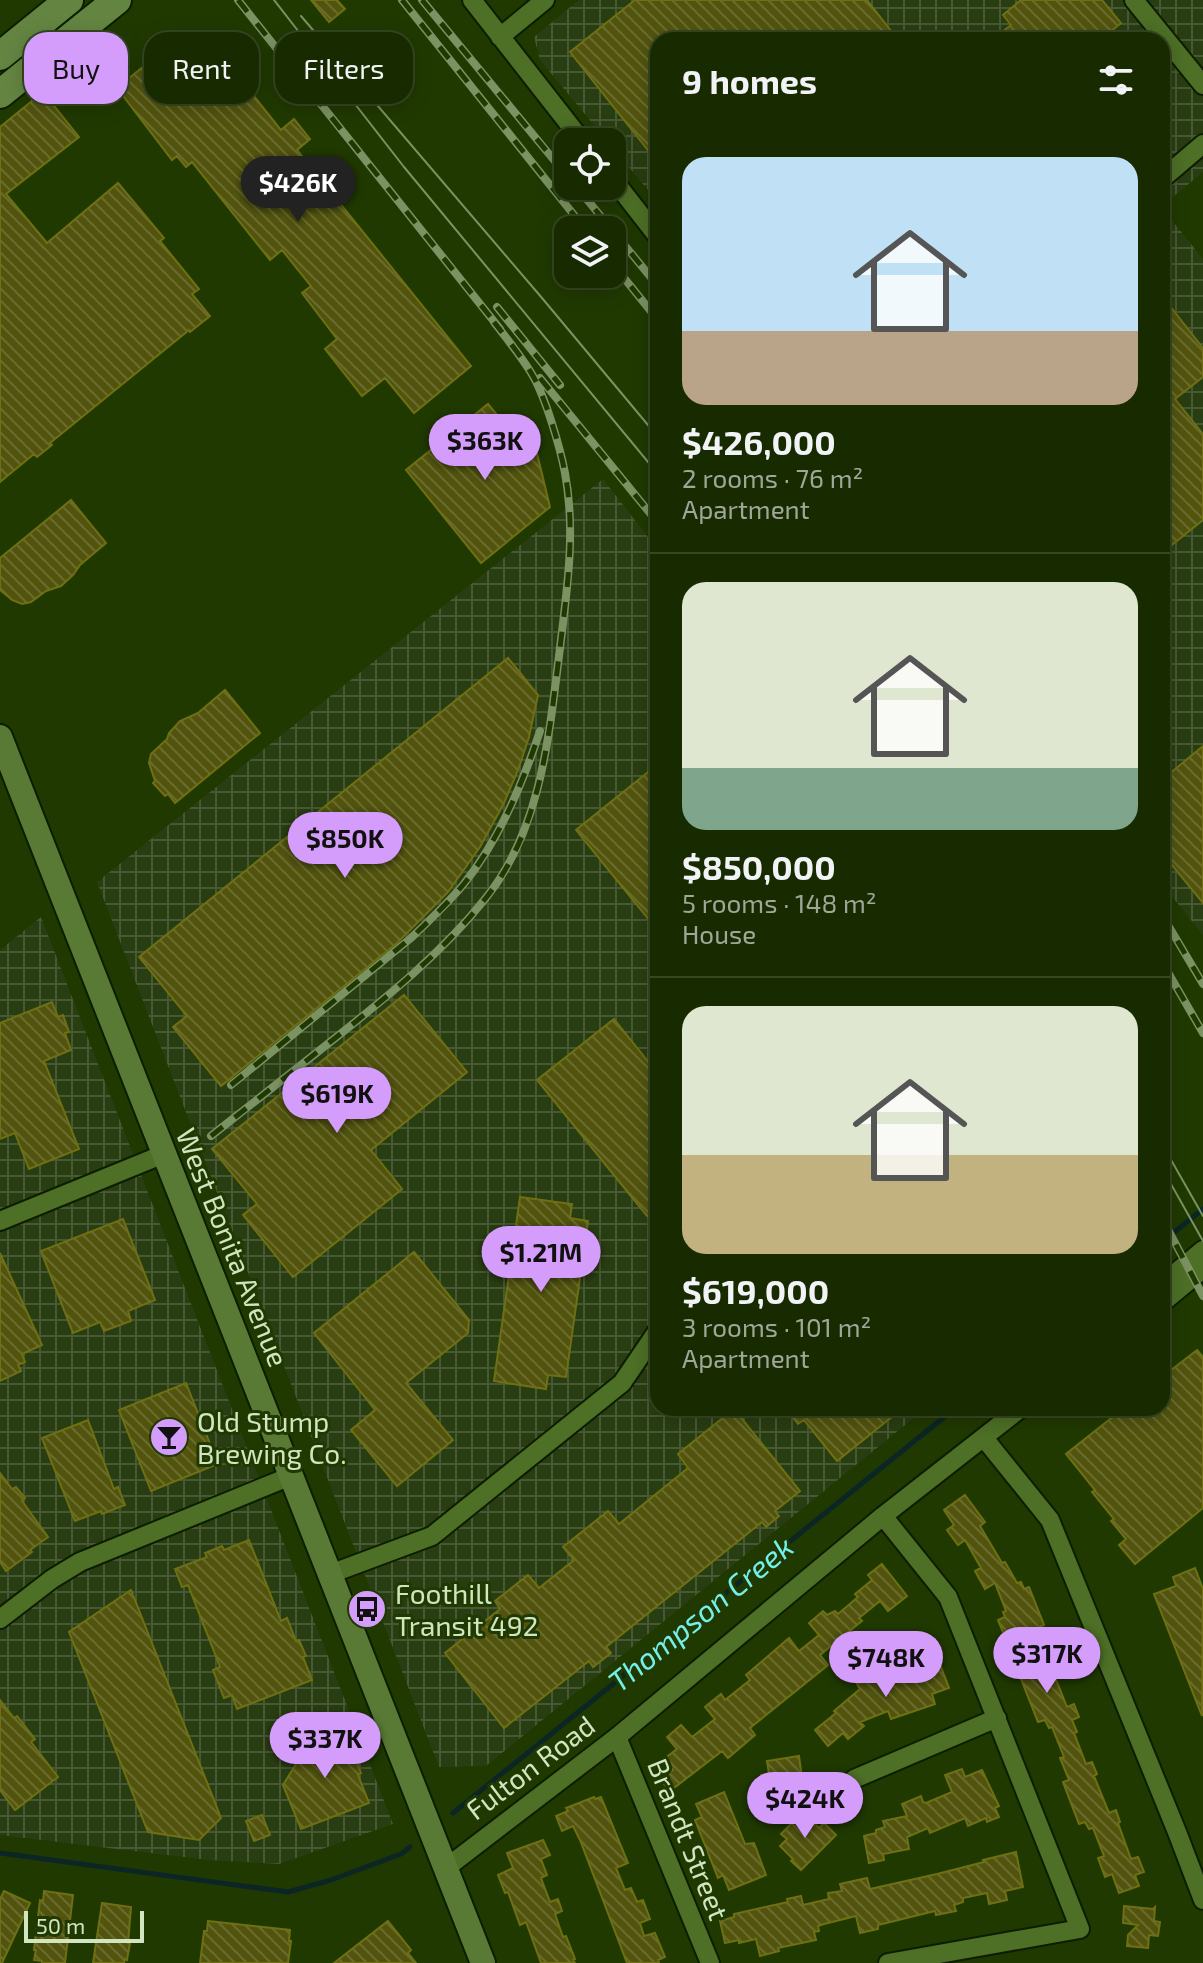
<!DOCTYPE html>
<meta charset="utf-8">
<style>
:root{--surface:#182b00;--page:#25370f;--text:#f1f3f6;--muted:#9fa799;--line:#364722;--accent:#d49cfb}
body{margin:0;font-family:"Exo 2",sans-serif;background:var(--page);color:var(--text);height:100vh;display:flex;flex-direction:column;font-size:30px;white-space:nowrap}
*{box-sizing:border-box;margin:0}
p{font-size:26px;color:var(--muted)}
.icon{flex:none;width:44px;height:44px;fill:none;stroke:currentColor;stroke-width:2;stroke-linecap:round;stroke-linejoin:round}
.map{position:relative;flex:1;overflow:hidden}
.side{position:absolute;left:650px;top:32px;width:520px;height:1384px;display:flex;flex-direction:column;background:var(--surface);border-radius:24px;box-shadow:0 4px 20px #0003,0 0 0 2px var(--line)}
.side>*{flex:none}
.hud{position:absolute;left:24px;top:32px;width:506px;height:72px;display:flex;gap:16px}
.controls{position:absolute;left:554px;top:128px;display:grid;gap:16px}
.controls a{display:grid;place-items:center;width:72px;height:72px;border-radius:16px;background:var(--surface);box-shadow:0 4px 20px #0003,0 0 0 2px var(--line);font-size:40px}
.scale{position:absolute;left:24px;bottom:20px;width:120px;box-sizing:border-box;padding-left:8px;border:4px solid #d1e5c0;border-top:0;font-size:22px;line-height:28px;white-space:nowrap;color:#d1e5c0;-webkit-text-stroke:6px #203900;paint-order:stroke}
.price{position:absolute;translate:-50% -68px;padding:0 18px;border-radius:28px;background:var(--accent);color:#111;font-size:26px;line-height:52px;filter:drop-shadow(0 2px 4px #0008)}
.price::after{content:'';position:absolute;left:50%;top:48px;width:24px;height:18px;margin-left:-12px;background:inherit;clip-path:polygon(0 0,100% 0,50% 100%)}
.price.selected{background:#222;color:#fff}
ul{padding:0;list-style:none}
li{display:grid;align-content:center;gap:16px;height:424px;padding:0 32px}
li+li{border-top:2px solid var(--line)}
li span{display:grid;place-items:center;height:248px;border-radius:24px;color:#555}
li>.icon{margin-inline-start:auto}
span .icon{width:144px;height:144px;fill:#fffc;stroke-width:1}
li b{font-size:34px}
h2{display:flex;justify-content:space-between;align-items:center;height:96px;padding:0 32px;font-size:34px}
.pill{padding:0 28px;border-radius:24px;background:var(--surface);box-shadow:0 4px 20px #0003,0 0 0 2px var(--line);font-size:28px;line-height:72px}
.pill.selected{background:var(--accent);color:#111}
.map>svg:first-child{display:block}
.industrial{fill:url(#industrial-grid)}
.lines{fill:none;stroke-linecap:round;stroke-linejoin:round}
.stream{stroke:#0b2625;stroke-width:5}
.building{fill:url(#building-back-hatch);stroke:#6e7013;stroke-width:2}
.minor-casing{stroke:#0d1e00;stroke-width:22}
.secondary-casing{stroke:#0d1e00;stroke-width:28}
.primary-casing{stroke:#0d1e00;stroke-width:32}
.minor{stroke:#4d6f26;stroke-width:18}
.secondary{stroke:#597a34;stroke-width:24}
.primary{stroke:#648542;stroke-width:28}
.tram{stroke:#7b9263;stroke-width:2}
.rail-casing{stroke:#7b9263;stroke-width:8}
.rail{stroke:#203900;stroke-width:5;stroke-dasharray:15;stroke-linecap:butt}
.labels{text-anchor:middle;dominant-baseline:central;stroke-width:6;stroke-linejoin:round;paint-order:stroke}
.street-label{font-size:28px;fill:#d1e5c0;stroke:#203900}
.poi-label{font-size:28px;fill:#d1e5c0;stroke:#203900;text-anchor:start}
.water-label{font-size:30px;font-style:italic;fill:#74f0ea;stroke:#203900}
</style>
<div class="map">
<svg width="1203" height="1963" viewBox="0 0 1203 1963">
<defs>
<pattern id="industrial-grid" width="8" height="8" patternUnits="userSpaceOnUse" patternTransform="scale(2)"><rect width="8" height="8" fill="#293d12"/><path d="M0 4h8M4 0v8" fill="none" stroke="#475933"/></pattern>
<pattern id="building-back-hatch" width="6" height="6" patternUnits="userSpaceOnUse" patternTransform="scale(2)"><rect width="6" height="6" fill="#52540e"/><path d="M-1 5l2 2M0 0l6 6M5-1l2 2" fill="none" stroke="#6a6c2f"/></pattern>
</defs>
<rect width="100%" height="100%" fill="#203900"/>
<path class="industrial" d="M579,0H1203V172L1162,206V40H658V202L612,147V142H608L540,60L534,37Z
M1162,208L1203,259V935L1162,884Z
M603,479L658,550V1408H926L486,1766L439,1767L97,882Z
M41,917L393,1824L279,1864L209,1860L0,1835V950Z"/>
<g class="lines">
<path class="stream" d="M1162,1242L1203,1209
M453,1813L948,1414
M0,1853L288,1892L331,1880L401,1854L410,1847"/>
</g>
<path class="building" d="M311,0H337L345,9L329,22Z
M635,0H867L898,40H658V163L570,52Z
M1021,0H1102L1121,23L1100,40H992L1011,25L1003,15Z
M211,42L281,130L294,119L310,139L297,150L471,366L414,413L385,378L362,396L325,349L337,339L302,293L311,286L282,250L270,260L192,162L186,167L177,156L172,160L117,88L149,62L164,81Z
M393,55L404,69L402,71L409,79L384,100L366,77Z
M43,92L79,137L6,194L47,243L118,183L164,238L160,241L199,289L192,294L210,316L190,332L189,330L50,443L52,445L37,457L34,454L0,482V127Z
M1162,296L1203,348V377L1175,399L1203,434V520L1162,553Z
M488,404L512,433L529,420L550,507L481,563L406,470Z
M71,500L106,543L80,565L73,575L61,586L46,591L31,602L22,604L12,600L0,590V558Z
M508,658L538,695L529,737L518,770L504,803L480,847L448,892L397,943L221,1086L173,1027L187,1016L139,957Z
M225,690L260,733L175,803L168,794L165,796L153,783L155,781L149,763L151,754L167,739L169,733L180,721L198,713Z
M1203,746V903L1162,853V780Z
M658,764V931L576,830Z
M404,995L467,1072L371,1150L402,1189L293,1277L243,1215L257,1204L212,1149Z
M52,1002L58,1017L63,1015L69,1032L65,1033L71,1050L44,1061L79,1149L29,1169L15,1133L0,1139V1023Z
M614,1019L658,1074V1207L647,1216L537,1080Z
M520,1197L572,1204L570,1218L588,1221L566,1377L548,1375L546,1389L494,1381Z
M123,1219L155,1300L128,1311L131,1321L104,1331L100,1322L73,1333L41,1251Z
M414,1252L469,1320L468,1333L406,1383L453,1440L397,1486L351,1430L375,1410L314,1333Z
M0,1253L42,1345L22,1354L25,1362L18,1365L21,1371L0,1381Z
M1197,1350L1203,1357V1508L1135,1564L1119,1545L1126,1539L1111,1521L1114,1519L1092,1492L1095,1490L1066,1454L1124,1408H1162V1377Z
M186,1383L218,1464L151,1491L119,1410Z
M795,1408H903L837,1461L804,1420L798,1424L790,1414L796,1409Z
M734,1409L800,1491L775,1511L779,1516L766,1527L762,1522L606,1647L611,1653L593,1667L589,1661L504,1728L445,1653L500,1609L495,1601L528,1575L539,1588L574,1560L563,1547L608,1511L619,1524L688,1468L678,1454Z
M88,1420L114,1489L118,1487L125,1505L102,1514L101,1511L75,1521L42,1438Z
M0,1473L12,1489L16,1487L25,1498L22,1501L48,1537L30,1550L32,1552L6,1571L0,1562Z
M965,1495L985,1522L980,1526L1002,1563L1005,1562L1017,1583L1021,1582L1024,1589L1029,1587L1044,1625L1032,1630L1044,1660L1052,1657L1057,1671L1053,1672L1067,1707L1074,1704L1079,1717L1072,1720L1077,1732L1074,1733L1086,1764L1092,1762L1097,1774L1094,1776L1109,1813L1116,1810L1120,1822L1118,1823L1131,1859L1138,1857L1144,1872L1135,1875L1139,1886L1119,1893L1112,1874L1105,1877L1098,1858L1104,1856L1093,1828L1089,1829L1085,1822L1079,1824L1063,1782L1069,1780L1060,1758L1064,1757L1052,1727L1049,1728L1045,1720L1038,1722L1021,1679L1028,1677L1014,1642L1012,1643L1010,1640L1007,1642L998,1620L1005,1617L1003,1612L1006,1611L995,1583L985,1589L975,1571L981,1568L965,1540L958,1545L947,1530L954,1525L944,1510Z
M249,1540L281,1621L287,1618L296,1641L299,1640L306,1656L303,1657L312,1680L237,1709L232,1695L224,1698L213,1670L220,1667L188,1585L182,1587L175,1569L207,1557L205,1553L222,1546L224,1550Z
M882,1564L907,1596L888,1611L880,1601L859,1618L862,1621L820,1655L828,1665L750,1728L755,1735L728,1758L722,1751L670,1791L660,1779L673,1770L664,1759L677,1749L667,1737L681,1725L692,1737L715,1719L705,1707L721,1694L725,1700L750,1680L746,1675L789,1638L799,1651L819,1635L809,1623L823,1611L827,1615L835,1611L838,1614L858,1597L855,1594L872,1580L868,1575Z
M1195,1568L1203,1589L1202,1716L1154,1594L1176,1586L1173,1577Z
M131,1590L221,1818L199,1840L148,1832L69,1632Z
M936,1654L949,1688L932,1694L935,1704L891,1719L888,1711L860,1722L864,1726L848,1739L843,1733L828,1746L815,1730L836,1713L834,1711L860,1689L857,1684L889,1671L892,1681L923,1669L920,1660Z
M0,1700L14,1718L17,1716L35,1739L31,1742L58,1777L15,1810L0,1790Z
M336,1722L350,1756L354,1755L361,1773L358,1775L369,1803L301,1829L283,1785L318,1729Z
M799,1756L802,1778L795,1779L796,1785H792L795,1799L774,1802L773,1794L764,1796L761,1775L769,1774L767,1761Z
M962,1769L965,1777L982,1770L999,1806L995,1808L999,1817L987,1822L986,1818L968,1826L965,1818L930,1833L928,1828L907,1837L909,1849L883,1854L884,1860L869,1863L864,1836L876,1833V1830L885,1827L883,1821L907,1816L902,1804L921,1796L923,1802L926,1803L952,1792L945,1775Z
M724,1792L745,1844L754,1843L766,1875L729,1890L723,1875L718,1878L695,1820L702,1817L696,1804Z
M594,1797L595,1799L601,1797L628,1863L616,1868L625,1890L631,1888L637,1902L643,1900L650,1919L640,1923L644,1936L655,1933L665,1957L658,1960L659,1963H627L580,1840L573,1826L562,1831L556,1816L568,1811L566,1808Z
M803,1812L819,1828L824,1823L836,1835L801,1870L791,1861L793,1859L780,1846L787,1839L781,1834Z
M262,1815L270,1835L254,1841L246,1821Z
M543,1840L550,1855L541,1859L547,1875L541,1878L550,1902L558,1899L562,1911L555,1914L563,1937L566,1936L575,1959L573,1960L575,1963H541L526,1922L520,1925L508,1892L505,1893L498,1875L513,1868L507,1853Z
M1016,1852L1023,1887L1005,1891L1007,1900L989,1904L987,1893L963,1898V1902L954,1905L956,1911L936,1915L935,1911L878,1925V1929L860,1933L856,1916L824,1924L818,1926L819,1931L814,1932L816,1940L778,1948L779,1951L760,1956L756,1939L739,1943V1940L725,1943L720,1921L734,1917V1914L788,1902L787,1899L801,1896L803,1905L829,1899L828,1893L842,1891L840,1884L867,1878L870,1889L937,1874L984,1862L983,1860Z
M4,1891L30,1903L2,1963H0V1899Z
M44,1891L73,1895L65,1963H42V1961L34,1960L36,1950H34L40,1900L43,1901Z
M102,1903L131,1907L128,1943H130L127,1960L125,1959L124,1963H93Z
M1124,1906L1153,1909L1155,1907L1154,1921L1160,1922L1158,1936L1149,1935L1148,1948L1127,1946L1128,1935L1138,1925L1123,1923Z
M208,1921L290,1930L289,1941H291L288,1963H200L204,1931H207Z
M388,1921L411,1950L408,1953L416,1963H334Z"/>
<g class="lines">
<defs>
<path id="minor" d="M472,0L583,142
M1134,0L1203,85
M500,37L545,0
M612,178L658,237
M1162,179L1203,144
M0,1221L164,1154
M1162,1284L1203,1250
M1162,1303L1203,1269
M984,1438L1050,1520L1177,1832L1203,1900
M883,1516L948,1597L1080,1929L888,1963
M330,1574L432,1536L622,1383L658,1330
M0,1619L52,1579L80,1562L291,1476
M617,1737L710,1963
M854,1779L997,1718
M446,1868L617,1737L883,1516L1021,1408"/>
<path id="secondary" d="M0,737L483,1963"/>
<path id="primary" d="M0,56L69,0
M0,94L117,0"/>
</defs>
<use href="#minor" class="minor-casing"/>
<use href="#secondary" class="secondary-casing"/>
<use href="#primary" class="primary-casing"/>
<use href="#minor" class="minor"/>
<use href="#secondary" class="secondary"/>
<use href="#primary" class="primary"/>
<path class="tram" d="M274,0L404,167L658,474
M301,16L542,298L658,437
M1162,1144L1203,1216
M1162,1168L1203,1241"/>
<defs>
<path id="rail" d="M238,0L500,329
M402,0L586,230
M422,0L568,177
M576,186L612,230
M612,230L658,286
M612,263L658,320
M497,307L560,385
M540,378L658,523
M1162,915L1203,984
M1162,962L1203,1033
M231,1085L411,938C429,921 447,904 463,885C499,840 522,785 540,731
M211,1136C252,1104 293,1071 334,1039C388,996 442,953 485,899C542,829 549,734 560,648C567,589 576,532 565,473C560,447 546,399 533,376C522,357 507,339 494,322
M1162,1218L1203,1296"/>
</defs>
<use href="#rail" class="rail-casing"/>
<use href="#rail" class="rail"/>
</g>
<defs>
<symbol id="bar-disc" viewBox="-11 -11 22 22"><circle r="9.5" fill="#d49cfb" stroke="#203900"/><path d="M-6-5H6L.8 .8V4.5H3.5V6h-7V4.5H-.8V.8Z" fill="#111"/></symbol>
<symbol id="bus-disc" viewBox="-11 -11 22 22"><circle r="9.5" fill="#d49cfb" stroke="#203900"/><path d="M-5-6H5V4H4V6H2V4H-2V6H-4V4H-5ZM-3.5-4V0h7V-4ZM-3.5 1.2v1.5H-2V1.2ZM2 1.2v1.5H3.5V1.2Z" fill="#111"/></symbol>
</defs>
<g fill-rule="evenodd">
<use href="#bar-disc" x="147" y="1415" width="44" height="44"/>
<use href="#bus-disc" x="345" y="1587" width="44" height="44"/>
</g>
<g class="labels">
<g class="street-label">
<text transform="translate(233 1247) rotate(68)">West Bonita Avenue</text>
<text transform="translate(530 1767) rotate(-37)">Fulton Road</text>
<text transform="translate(689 1839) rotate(68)">Brandt Street</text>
</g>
<g class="poi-label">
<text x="197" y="1421">Old Stump<tspan x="197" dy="32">Brewing Co.</tspan></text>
<text x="395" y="1593">Foothill<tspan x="395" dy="32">Transit 492</tspan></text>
</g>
<g class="water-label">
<text transform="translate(700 1613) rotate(-39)">Thompson Creek</text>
</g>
</g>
</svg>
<div class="controls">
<a><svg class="icon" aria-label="locate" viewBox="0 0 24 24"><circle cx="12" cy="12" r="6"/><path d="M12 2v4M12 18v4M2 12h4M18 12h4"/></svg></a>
<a><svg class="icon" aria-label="layers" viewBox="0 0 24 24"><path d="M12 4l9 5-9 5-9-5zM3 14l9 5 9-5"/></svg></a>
</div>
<div class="scale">50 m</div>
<b class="price selected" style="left:298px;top:224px">$426K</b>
<b class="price" style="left:485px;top:482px">$363K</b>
<b class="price" style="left:345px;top:880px">$850K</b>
<b class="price" style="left:337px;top:1135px">$619K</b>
<b class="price" style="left:541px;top:1294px">$1.21M</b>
<b class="price" style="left:1047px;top:1695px">$317K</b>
<b class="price" style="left:886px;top:1699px">$748K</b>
<b class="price" style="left:325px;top:1780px">$337K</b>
<b class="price" style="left:805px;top:1840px">$424K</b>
<div class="hud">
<a class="pill selected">Buy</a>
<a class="pill">Rent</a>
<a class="pill">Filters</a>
</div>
<section class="side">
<h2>9 homes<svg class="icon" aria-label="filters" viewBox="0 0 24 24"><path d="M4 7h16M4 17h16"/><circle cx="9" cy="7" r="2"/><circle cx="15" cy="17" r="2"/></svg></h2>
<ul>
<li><span style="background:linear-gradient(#bfe0f5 70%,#b9a48a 0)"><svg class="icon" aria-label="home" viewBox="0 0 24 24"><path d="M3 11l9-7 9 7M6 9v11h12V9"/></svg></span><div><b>$426,000</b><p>2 rooms · 76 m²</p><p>Apartment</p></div></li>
<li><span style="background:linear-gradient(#dfe7d0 75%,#7fa58c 0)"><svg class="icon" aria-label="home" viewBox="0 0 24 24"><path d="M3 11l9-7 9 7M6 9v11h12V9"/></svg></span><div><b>$850,000</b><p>5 rooms · 148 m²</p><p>House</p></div></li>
<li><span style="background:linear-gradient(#dfe7d0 60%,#c2b280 0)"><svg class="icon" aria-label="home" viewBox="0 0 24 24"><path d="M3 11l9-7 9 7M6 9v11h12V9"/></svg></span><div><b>$619,000</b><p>3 rooms · 101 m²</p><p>Apartment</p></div></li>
</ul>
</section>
</div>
